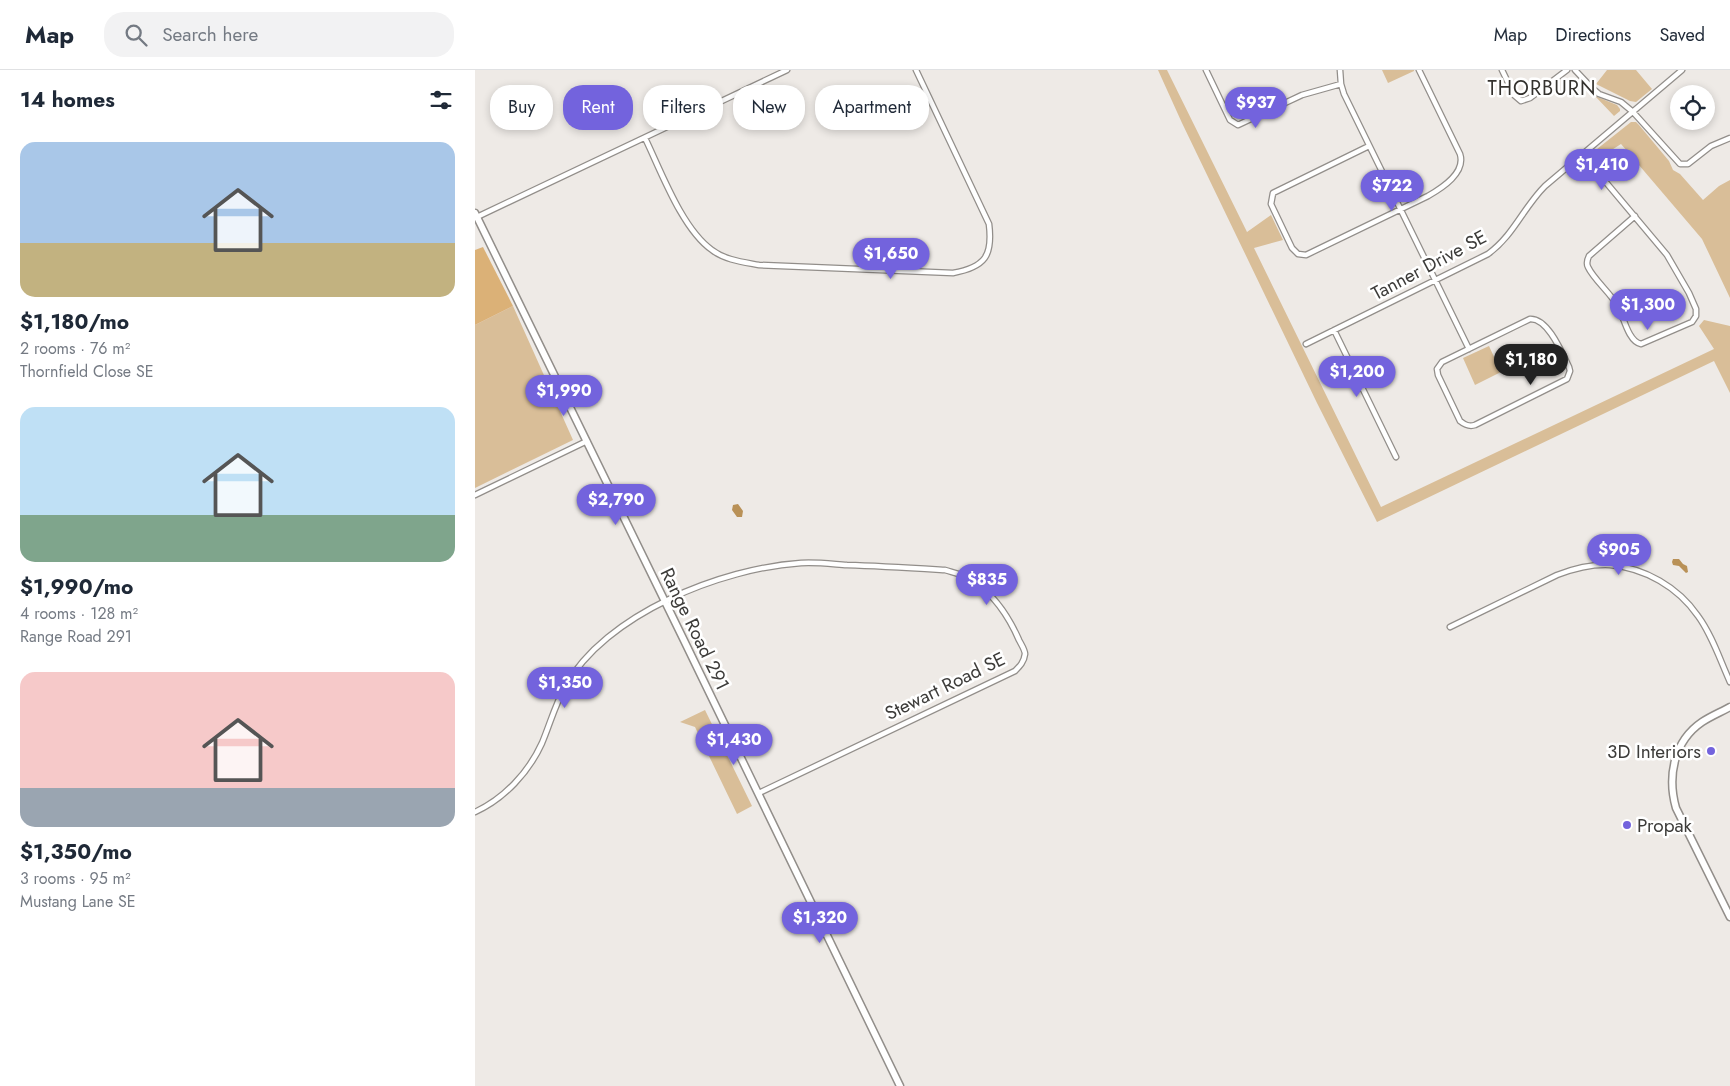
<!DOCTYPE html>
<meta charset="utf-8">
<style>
:root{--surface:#fff;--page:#f2f2f3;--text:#1f2937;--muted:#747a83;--line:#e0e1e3;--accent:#7363dd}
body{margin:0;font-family:Jost,sans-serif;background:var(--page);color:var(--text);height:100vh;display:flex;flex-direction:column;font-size:19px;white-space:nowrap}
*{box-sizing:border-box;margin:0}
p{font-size:16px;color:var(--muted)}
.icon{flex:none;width:28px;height:28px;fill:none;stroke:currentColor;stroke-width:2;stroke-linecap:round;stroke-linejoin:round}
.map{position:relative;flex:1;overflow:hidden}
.drawer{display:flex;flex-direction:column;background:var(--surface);width:475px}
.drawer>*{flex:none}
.top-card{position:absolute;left:15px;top:15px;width:475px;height:45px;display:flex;gap:10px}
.fabs{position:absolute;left:1195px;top:15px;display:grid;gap:10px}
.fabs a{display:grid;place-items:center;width:45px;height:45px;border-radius:50%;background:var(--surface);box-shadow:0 2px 8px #0003;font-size:25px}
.price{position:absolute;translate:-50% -42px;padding:0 11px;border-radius:18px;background:var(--accent);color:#fff;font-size:16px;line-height:32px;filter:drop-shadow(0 1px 2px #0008)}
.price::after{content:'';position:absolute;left:50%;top:30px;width:15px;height:11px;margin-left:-8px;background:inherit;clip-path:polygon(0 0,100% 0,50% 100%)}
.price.on{background:#222;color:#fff}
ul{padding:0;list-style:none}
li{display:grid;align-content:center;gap:10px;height:265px;padding:0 20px}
li span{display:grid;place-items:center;height:155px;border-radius:15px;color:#555}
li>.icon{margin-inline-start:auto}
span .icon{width:90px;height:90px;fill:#fffc;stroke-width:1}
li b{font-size:21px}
h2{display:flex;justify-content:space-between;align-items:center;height:60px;padding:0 20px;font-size:21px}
.tag{padding:0 18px;border-radius:20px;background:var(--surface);box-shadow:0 2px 8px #0003;font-size:18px;line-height:45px}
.tag.on{background:var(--accent);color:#fff}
header{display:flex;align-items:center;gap:30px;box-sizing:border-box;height:70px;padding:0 25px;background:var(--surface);border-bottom:1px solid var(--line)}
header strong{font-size:24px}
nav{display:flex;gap:28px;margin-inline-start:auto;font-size:18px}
.search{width:350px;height:45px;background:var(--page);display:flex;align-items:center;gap:12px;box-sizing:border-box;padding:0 18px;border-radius:20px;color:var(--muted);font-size:19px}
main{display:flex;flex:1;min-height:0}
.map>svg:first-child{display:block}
.green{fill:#d9be98}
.forest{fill:#dbb177}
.water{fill:#b99157}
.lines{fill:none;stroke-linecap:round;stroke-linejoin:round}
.street-casing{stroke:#928e8a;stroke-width:7}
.secondary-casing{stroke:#928e8a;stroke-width:9}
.street{stroke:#fff;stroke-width:4.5}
.secondary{stroke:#fff;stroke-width:6}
.poi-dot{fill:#7363dd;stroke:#fff;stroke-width:2}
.labels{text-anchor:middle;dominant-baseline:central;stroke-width:5;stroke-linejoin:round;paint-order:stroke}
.street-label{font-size:19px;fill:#3d3c3a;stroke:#fff}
.poi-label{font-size:19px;fill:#3d3c3a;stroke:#fff;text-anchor:end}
.neighbourhood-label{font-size:20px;letter-spacing:1px;fill:#34322e;stroke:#fff}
</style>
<header>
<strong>Map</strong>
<div class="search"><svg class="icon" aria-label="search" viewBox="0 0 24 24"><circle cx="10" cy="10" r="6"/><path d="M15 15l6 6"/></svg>Search here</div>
<nav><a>Map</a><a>Directions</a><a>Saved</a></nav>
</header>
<main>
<section class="drawer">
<h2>14 homes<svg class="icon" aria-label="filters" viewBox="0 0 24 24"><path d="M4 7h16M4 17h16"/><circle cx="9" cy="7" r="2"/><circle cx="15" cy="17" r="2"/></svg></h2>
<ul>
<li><span style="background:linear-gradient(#a9c7e8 65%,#c2b280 0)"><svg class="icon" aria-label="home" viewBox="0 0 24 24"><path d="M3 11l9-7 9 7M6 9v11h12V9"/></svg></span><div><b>$1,180/mo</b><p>2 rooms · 76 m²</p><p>Thornfield Close SE</p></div></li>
<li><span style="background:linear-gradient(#bfe0f5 70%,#7fa58c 0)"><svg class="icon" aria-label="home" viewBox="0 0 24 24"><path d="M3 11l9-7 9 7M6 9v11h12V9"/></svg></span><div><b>$1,990/mo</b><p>4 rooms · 128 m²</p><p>Range Road 291</p></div></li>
<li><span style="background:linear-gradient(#f6c9c9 75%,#9aa5b1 0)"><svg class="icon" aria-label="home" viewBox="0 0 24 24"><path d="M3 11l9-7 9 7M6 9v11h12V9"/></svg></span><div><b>$1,350/mo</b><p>3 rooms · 95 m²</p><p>Mustang Lane SE</p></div></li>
</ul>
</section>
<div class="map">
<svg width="1255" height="1016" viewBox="0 0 1255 1016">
<rect width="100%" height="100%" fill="#eeeae6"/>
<path class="green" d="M683,0H692L772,162L796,145L808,170L779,178L906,437L1239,279L1224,256L1229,250L1255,256V323L1239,291L902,452L842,333L707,53Z
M907,0H939V1L913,13Z
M1132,0H1161L1177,19L1161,32L1155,31L1121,14Z
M1120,26L1142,35L1145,39V41L1139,46Z
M1156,52H1161L1164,55L1194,91L1198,100L1205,104L1228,130L1244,116L1255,110V228L1227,169L1146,74L1121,90L1119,83L1122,79Z
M38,236L98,370L0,418V255Z
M1014,276L1026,302L1000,315L988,288Z
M230,640L277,736L262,744L220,657L205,652Z"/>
<path class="forest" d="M8,177L38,236L0,255V180Z"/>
<path class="water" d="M263,434L268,441L267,447H262L257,440L258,435Z
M1198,489H1204L1208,494L1212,496L1213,502L1211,503L1204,496L1198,495L1197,492Z"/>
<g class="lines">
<defs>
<path id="street" d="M731,0L755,50L763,55L827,25L866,14
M865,0L866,14L869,24L994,279
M1027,0L1039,25L1046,31L1055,28L1092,0
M1100,0L1117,18L1124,24L1146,32L1158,42L1205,94H1213L1236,76L1255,68
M170,68C186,101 207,159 237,180C250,190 268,192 284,195L478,203C510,197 518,186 514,154L441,0
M894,76L798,123L796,134L817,178L823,184L831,185L953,126C967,118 991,103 985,84L944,0
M1108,85L1192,185L1214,223L1221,239V246L1217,252L1166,274C1154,272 1149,249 1144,238C1136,223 1119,210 1113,197C1111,193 1112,190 1114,186L1160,146
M2,147L312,0
M1055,249C1073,248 1087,283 1094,297L1095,301L1092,309L1000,355C994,357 990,355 985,351L963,305L962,299L967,292Z
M859,260L921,387
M831,274L1013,184C1039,165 1048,138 1070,116L1207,0
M0,425L112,371
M975,557L1082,505C1098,499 1117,494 1135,495C1170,498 1203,517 1223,546C1237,565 1245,590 1255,612
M0,742C29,729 54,702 67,673C75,654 80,635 90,617C130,544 247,498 326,493C341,492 357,494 372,495C405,496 437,498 470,500C480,503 491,505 499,511C520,526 534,547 544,570C546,574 550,580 550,584C549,592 545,596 540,601L284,723"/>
<path id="secondary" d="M0,143C142,434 285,724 425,1016
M1255,637C1246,642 1236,646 1227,652C1199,671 1192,706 1201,738L1255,847"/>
</defs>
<use href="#street" class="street-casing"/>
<use href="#secondary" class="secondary-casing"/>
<use href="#street" class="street"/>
<use href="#secondary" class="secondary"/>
</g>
<g class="poi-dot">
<circle cx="1236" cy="681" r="5"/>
<circle cx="1152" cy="755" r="5"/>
</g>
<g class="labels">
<g class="street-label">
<text transform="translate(954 195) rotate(-28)">Tanner Drive SE</text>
<text transform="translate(220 559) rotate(64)">Range Road 291</text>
<text transform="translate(470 616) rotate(-26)">Stewart Road SE</text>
</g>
<g class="poi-label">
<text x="1226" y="681">3D Interiors</text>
<text x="1162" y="755" text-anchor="start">Propak</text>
</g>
<g class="neighbourhood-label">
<text x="1067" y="18">THORBURN</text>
</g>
</g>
</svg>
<div class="fabs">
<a><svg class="icon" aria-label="locate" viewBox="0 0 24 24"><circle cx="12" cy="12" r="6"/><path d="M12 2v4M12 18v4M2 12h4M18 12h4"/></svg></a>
</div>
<b class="price" style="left:781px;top:59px">$937</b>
<b class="price" style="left:1127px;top:121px">$1,410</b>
<b class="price" style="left:917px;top:142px">$722</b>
<b class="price" style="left:416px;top:210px">$1,650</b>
<b class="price" style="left:1173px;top:261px">$1,300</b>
<b class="price on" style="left:1056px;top:316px">$1,180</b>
<b class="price" style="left:882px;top:328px">$1,200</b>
<b class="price" style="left:89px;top:347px">$1,990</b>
<b class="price" style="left:141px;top:456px">$2,790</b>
<b class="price" style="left:1144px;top:506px">$905</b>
<b class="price" style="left:512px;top:536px">$835</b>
<b class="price" style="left:90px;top:639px">$1,350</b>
<b class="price" style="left:259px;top:696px">$1,430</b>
<b class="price" style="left:345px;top:874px">$1,320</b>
<div class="top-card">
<a class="tag">Buy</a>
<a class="tag on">Rent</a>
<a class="tag">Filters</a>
<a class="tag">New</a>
<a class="tag">Apartment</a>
</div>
</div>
</main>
